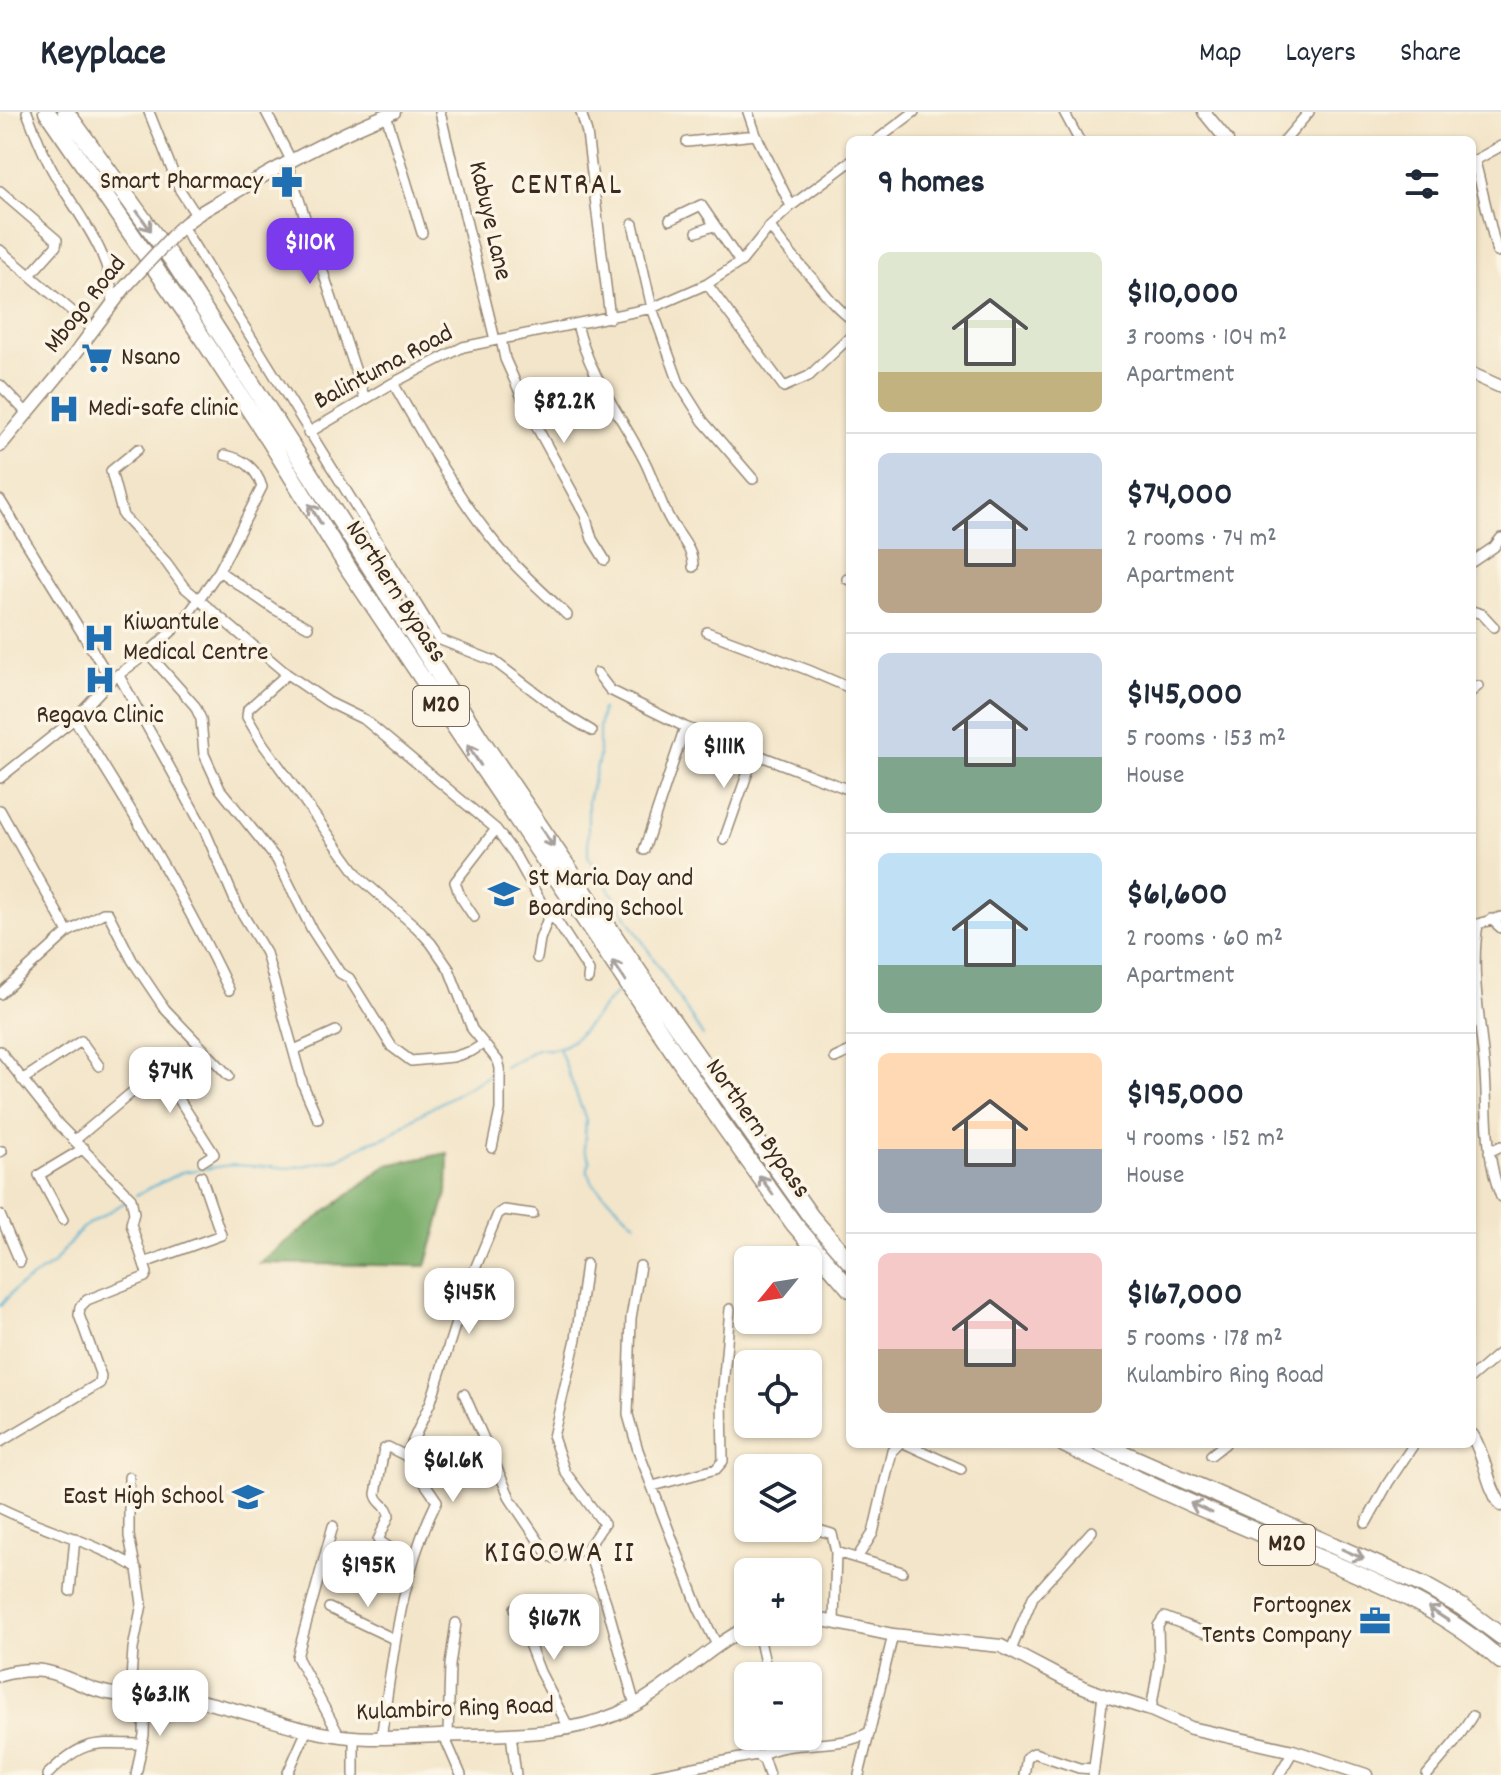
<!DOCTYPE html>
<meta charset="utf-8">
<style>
:root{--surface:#fff;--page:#f6f6f7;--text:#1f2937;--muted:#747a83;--line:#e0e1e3;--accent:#7c3aed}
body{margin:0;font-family:Dekko,sans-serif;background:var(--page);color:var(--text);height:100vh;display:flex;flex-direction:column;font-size:30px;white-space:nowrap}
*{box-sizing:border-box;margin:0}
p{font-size:26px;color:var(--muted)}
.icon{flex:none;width:44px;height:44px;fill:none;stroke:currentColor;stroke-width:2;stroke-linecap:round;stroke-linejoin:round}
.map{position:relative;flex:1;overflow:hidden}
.drawer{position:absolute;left:846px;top:24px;width:630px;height:1312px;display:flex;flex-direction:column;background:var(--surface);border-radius:12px;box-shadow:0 2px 6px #0004}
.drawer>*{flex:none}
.needle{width:52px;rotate:240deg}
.buttons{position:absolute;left:734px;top:1134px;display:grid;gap:16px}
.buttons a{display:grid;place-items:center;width:88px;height:88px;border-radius:12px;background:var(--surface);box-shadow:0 2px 6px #0004;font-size:40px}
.price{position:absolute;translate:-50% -68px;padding:0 18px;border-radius:16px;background:#fff;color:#222;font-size:26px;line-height:52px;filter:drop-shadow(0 2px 4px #0008)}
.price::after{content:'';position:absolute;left:50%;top:48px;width:24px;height:18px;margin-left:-12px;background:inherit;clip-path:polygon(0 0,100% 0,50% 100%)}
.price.current{background:var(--accent);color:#fff}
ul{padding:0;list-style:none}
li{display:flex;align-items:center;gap:24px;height:200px;padding:0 32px}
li+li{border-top:2px solid var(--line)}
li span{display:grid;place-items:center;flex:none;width:224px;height:160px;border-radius:12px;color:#555}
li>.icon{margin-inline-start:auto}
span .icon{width:96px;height:96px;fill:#fffc;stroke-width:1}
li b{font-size:34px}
h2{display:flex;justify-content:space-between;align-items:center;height:96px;padding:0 32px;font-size:34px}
header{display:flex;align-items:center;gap:48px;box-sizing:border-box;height:112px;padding:0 40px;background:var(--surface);border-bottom:2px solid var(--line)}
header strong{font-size:38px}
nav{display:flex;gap:44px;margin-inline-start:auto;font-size:28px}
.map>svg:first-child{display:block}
.forest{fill:#77ac68;stroke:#596b43;stroke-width:2}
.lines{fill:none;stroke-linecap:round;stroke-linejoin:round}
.stream{stroke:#54b1d2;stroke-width:2}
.street-casing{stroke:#978874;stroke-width:12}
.secondary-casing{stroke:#978874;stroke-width:15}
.highway-casing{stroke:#978874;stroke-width:19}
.street{stroke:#fff;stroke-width:9}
.secondary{stroke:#fff;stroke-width:12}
.highway{stroke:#fff;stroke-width:16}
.secondary-bridge-casing{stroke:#978874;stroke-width:15;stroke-linecap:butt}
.secondary-bridge{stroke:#fff;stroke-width:12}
.oneway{stroke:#a79f9a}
.labels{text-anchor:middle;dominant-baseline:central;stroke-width:7;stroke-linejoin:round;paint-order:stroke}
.shield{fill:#fcf5e5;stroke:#75675a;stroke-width:2}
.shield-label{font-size:24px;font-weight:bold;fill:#3b2a1e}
.poi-label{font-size:26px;fill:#3b2a1e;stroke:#fcf5e5;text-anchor:start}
.street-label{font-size:26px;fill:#3b2a1e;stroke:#fcf5e5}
.quarter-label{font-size:30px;letter-spacing:2px;fill:#3b2a1e;stroke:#fcf5e5}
</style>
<header>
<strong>Keyplace</strong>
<nav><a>Map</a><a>Layers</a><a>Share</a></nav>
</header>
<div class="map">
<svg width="1501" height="1663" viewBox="0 0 1501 1663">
<rect width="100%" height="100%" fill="#fcf5e5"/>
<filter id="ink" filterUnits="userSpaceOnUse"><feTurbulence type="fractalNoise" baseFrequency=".0125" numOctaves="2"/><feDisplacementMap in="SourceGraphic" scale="16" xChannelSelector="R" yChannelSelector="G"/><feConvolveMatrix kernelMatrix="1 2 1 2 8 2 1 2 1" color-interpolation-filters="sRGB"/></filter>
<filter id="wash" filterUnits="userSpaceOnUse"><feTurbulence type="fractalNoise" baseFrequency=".006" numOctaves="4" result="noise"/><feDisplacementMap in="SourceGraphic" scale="32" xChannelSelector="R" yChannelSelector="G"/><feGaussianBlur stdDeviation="1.8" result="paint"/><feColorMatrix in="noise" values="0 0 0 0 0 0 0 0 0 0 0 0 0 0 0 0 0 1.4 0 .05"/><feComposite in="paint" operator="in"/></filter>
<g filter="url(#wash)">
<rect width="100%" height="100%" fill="#f3e5c9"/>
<path class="forest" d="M448,1041L447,1081L426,1154L259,1151L387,1053Z"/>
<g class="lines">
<path class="stream" d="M602,597L599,617V646L588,689V744L703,924
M559,936L586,1008L584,1037L590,1049L587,1059L593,1072L635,1111
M504,955L539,936C575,946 595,897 618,880
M136,1083L182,1060L231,1053L291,1056L339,1047L367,1031L388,1024L417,1004L495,960
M0,1194L14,1178L53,1152L82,1116L127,1089"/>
</g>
</g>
<g filter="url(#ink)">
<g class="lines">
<defs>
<path id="street" d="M27,0C35,21 43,43 55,63C77,102 114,143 112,191
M149,0L180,78L196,103
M266,0L291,48
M440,0L495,228
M581,0L587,21L610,206
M748,0L756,23L791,94
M1064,0L1079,28
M386,3L422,121
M877,28L914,0
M1285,28L1309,0
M687,30L756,23
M1475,49L1497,140
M1472,50L1501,34
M287,51L365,287
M0,79L57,128L56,134L30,163
M670,108L701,93L740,150
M633,112L652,196L679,271L703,309L753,367
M182,114L438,527L494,549L567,604L592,619
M770,114C784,137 802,154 819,174C829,186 836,196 850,206
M697,120L713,114
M0,138L93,217
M707,172L784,275L809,264L850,225
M577,212C589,264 621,303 645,350C654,368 659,388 669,406C677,422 694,437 693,455
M501,227L505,247L529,301L585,403L592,427L605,448
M393,271C423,323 452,376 489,423C512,453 541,478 567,503
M0,273L28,302
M308,321L393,271L463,235L652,196L707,172L742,149L770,114L791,94L850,50
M138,337L111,359L123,404L166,450L184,475L287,562L328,590L365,608L496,717L455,770L460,784L474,805
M0,388L111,568
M1472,450L1494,435L1501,426
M219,459L274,497L308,515
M847,467L850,468
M1472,499L1482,502L1494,515
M707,520L808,558L850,576
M148,541L195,594L201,607L204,642L220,677L277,748L312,818L340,861L349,866L392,935L411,949L453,945L472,939L483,932
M597,561L610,578L685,615L850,678
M118,562L205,719L237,793L266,841L303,973L318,1007
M287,562L248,597L247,605L263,632L360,766L416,815L431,831L449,857L472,917L498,949L500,956V998L492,1036
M1472,579L1478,574
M74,607C130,695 184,783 229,878
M0,666L74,607L111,568L148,541L184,508L219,459L262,375C256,356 244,347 225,343
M0,698L68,820L0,882
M496,717L515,743L542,792L558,811L589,859L588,867
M724,728L755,640
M644,738L685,615
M1501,805L1478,812C1470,861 1481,912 1485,961C1488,1003 1485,1045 1501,1085
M1491,807L1501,816
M68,820L103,801H108L132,848L165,897L229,964
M537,846L540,827L550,801
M294,938L336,919
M0,939L59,1013L131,1086L134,1101L131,1112L147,1161L145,1165L87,1188L80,1195L79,1203L101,1264L100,1271L0,1330
M835,946L850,939
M22,968L81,929L99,954
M75,1028L155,961L161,959L214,1042L203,1049
M0,1040L2,1039
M1489,1040L1501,1034
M0,1103L20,1150
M63,1108L39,1063L84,1036
M144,1151L221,1123L201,1064
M640,1154L631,1206L628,1303L638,1338L699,1497L717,1533
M1472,1265L1501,1240
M464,1282L511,1388L548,1443L554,1446L587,1437L604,1412L565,1360L553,1325L576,1227L586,1152
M906,1332L961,1357
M1211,1343L1225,1332
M406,1344L431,1289L467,1176L498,1102L504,1098L533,1102
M812,1356L815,1417L832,1422L836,1440L834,1509
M129,1365V1424L135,1454
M653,1374L716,1357L723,1349L722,1286L730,1197
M0,1396C34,1413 70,1423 104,1439C115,1444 128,1449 137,1457L142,1492L133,1537L130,1584
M1366,1411L1388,1371L1414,1332
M333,1414L297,1545L339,1623
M587,1437L606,1490L635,1593
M836,1440L902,1460
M857,1446L873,1421L892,1339L899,1332
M70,1479L75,1426
M329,1496L394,1527
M515,1496L540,1560L569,1616
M758,1520L768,1564
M1011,1538L1033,1485L1092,1419
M1151,1598L1159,1551L1158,1514L1164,1505L1206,1521
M511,1622L516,1663
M448,1623L450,1553L456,1511
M444,1624L461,1663
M381,1627C393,1545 400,1463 437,1389L406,1344L388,1335L384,1337L376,1382C377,1392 389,1393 389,1404L378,1428L411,1450
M759,1644C793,1625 839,1639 869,1620
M47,1663C83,1627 94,1631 142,1632
M136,1663L144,1623L145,1585
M287,1663L307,1618
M354,1663V1625
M654,1663L756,1643L764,1648L769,1663
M859,1663L893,1523
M1024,1663L1027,1645L1034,1641L1079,1656L1094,1657
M1093,1663L1103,1583
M1279,1663L1293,1639
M1427,1663L1455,1630L1472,1604"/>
<path id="secondary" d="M1204,0L1227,28
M177,119C193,103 214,93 234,81C285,51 338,22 394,0
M1472,262L1501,275
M0,334L62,259L126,174
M1472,1323C1486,1345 1486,1372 1501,1393
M808,1505L893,1523L1001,1534L1064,1567L1103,1583L1151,1598L1191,1616L1293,1639L1366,1663
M0,1563C60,1546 71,1579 122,1583C144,1585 167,1584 188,1587C240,1595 289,1618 341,1624C386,1629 430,1623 474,1623C522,1622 572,1621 617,1602C666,1581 701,1539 748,1515"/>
<path id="highway" d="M47,0L186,201L270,329L350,459L723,1013L794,1112L850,1177
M66,0L171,146L480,626L655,884L811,1105L850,1150
M1064,1332C1134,1367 1204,1398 1276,1428C1355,1461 1437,1490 1501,1549
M1102,1332L1423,1473L1462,1495L1501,1524"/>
</defs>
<use href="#street" class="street-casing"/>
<use href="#secondary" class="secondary-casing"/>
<use href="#highway" class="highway-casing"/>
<use href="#street" class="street"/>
<use href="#secondary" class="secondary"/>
<use href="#highway" class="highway"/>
<defs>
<path id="secondary-bridge" d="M126,174L177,119"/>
</defs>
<use href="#secondary-bridge" class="secondary-bridge-casing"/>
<use href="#secondary-bridge" class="secondary-bridge"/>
</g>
<defs><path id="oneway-shaft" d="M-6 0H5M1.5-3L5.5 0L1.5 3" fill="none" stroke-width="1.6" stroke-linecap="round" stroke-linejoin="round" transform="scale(2)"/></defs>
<g class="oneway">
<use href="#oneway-shaft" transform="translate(144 109) rotate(54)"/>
<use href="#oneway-shaft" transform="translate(315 402) rotate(-122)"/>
<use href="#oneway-shaft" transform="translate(474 643) rotate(-123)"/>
<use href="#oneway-shaft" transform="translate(547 725) rotate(56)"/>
<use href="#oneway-shaft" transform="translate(619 859) rotate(-124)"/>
<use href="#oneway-shaft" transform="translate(766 1073) rotate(-126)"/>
<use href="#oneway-shaft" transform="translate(1201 1396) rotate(-156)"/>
<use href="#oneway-shaft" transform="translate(1353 1442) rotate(24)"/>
<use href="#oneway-shaft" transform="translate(1438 1502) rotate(-147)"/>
</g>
</g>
<defs>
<symbol id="pharmacy-bare" viewBox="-9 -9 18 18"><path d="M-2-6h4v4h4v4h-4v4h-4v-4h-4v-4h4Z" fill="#1f6fb2" stroke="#fcf5e5" stroke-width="2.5" paint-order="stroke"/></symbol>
<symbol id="supermarket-bare" viewBox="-9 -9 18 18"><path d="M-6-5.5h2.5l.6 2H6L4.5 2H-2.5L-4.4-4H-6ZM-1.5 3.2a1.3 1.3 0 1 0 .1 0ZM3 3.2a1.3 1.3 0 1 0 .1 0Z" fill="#1f6fb2" stroke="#fcf5e5" stroke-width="2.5" paint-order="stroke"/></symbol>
<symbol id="hospital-bare" viewBox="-9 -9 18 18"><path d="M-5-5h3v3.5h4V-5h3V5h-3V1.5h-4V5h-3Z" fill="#1f6fb2" stroke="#fcf5e5" stroke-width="2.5" paint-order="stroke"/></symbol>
<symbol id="school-bare" viewBox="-9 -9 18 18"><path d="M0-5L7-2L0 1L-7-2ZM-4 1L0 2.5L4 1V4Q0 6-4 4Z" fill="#1f6fb2" stroke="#fcf5e5" stroke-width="2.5" paint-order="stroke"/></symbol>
<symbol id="office-bare" viewBox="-9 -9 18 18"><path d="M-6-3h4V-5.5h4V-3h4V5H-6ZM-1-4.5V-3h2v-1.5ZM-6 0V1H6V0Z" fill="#1f6fb2" stroke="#fcf5e5" stroke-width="2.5" paint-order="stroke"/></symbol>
</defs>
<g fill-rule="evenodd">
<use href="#pharmacy-bare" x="265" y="48" width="44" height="44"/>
<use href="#supermarket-bare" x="75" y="224" width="44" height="44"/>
<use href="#hospital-bare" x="42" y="275" width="44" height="44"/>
<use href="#hospital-bare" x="77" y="504" width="44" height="44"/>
<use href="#hospital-bare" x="78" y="546" width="44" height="44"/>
<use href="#school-bare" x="482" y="760" width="44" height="44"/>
<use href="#school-bare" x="226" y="1363" width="44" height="44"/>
<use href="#office-bare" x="1353" y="1487" width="44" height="44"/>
</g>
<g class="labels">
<g class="shield">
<rect x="413" y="574" width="56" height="40" rx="6"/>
<rect x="1259" y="1413" width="56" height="40" rx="6"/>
</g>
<g class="shield-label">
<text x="441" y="594">M20</text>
<text x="1287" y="1433">M20</text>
</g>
<g class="poi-label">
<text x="263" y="70" text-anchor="end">Smart Pharmacy</text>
<text x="121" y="246">Nsano</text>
<text x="88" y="297">Medi-safe clinic</text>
<text x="123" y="511">Kiwantule<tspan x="123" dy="30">Medical Centre</tspan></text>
<text x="100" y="604" text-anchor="middle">Regava Clinic</text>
<text x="528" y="767">St Maria Day and<tspan x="528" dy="30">Boarding School</tspan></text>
<text x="224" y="1385" text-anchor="end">East High School</text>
<text x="1351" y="1494" text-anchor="end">Fortognex<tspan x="1351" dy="30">Tents Company</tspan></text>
</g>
<g class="street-label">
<text transform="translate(489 109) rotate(77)">Kabuye Lane</text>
<text transform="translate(86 193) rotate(-52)">Mbogo Road</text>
<text transform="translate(384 256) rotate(-28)">Balintuma Road</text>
<text transform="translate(395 480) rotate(57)">Northern Bypass</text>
<text transform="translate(757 1017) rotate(55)">Northern Bypass</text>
<text transform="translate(455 1598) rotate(-2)">Kulambiro Ring Road</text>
</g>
<g class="quarter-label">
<text x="567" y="75">CENTRAL</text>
<text x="560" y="1443">KIGOOWA II</text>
</g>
</g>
</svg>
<div class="buttons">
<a><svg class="needle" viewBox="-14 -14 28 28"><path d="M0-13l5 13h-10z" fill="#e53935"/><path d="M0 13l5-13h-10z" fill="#747a83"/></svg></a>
<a><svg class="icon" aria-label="locate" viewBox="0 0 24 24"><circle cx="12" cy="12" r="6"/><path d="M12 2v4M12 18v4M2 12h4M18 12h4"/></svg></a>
<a><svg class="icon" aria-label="layers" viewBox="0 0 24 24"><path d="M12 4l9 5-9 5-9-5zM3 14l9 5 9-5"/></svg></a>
<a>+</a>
<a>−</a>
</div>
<b class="price current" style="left:310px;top:174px">$110K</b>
<b class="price" style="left:564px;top:333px">$82.2K</b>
<b class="price" style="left:724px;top:678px">$111K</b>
<b class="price" style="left:170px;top:1003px">$74K</b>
<b class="price" style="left:469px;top:1224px">$145K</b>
<b class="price" style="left:453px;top:1392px">$61.6K</b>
<b class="price" style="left:368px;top:1497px">$195K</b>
<b class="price" style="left:554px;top:1550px">$167K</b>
<b class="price" style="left:160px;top:1626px">$63.1K</b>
<section class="drawer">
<h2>9 homes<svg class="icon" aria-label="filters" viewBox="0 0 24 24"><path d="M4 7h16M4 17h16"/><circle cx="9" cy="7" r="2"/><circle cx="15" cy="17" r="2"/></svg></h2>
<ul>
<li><span style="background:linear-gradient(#dfe7d0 75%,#c2b280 0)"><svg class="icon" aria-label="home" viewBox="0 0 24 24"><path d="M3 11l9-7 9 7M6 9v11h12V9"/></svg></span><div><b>$110,000</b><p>3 rooms · 104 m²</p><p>Apartment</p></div></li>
<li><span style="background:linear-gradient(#c9d6e8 60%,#b9a48a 0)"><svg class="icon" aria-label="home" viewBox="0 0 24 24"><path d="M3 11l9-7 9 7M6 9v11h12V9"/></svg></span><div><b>$74,000</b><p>2 rooms · 74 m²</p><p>Apartment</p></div></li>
<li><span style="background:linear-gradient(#c9d6e8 65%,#7fa58c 0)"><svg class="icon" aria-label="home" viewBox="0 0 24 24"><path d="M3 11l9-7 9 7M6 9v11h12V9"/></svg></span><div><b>$145,000</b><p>5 rooms · 153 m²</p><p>House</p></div></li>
<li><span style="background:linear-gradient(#bfe0f5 70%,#7fa58c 0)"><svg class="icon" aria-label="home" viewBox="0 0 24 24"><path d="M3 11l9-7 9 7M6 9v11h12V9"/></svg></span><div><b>$61,600</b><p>2 rooms · 60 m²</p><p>Apartment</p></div></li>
<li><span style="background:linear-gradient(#ffd9b3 60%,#9aa5b1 0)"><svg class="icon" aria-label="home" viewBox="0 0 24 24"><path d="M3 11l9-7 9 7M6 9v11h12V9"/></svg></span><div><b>$195,000</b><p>4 rooms · 152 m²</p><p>House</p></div></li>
<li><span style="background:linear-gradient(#f6c9c9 60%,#b9a48a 0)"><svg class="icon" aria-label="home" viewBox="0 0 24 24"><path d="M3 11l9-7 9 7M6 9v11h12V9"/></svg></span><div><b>$167,000</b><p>5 rooms · 178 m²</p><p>Kulambiro Ring Road</p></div></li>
</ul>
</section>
</div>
